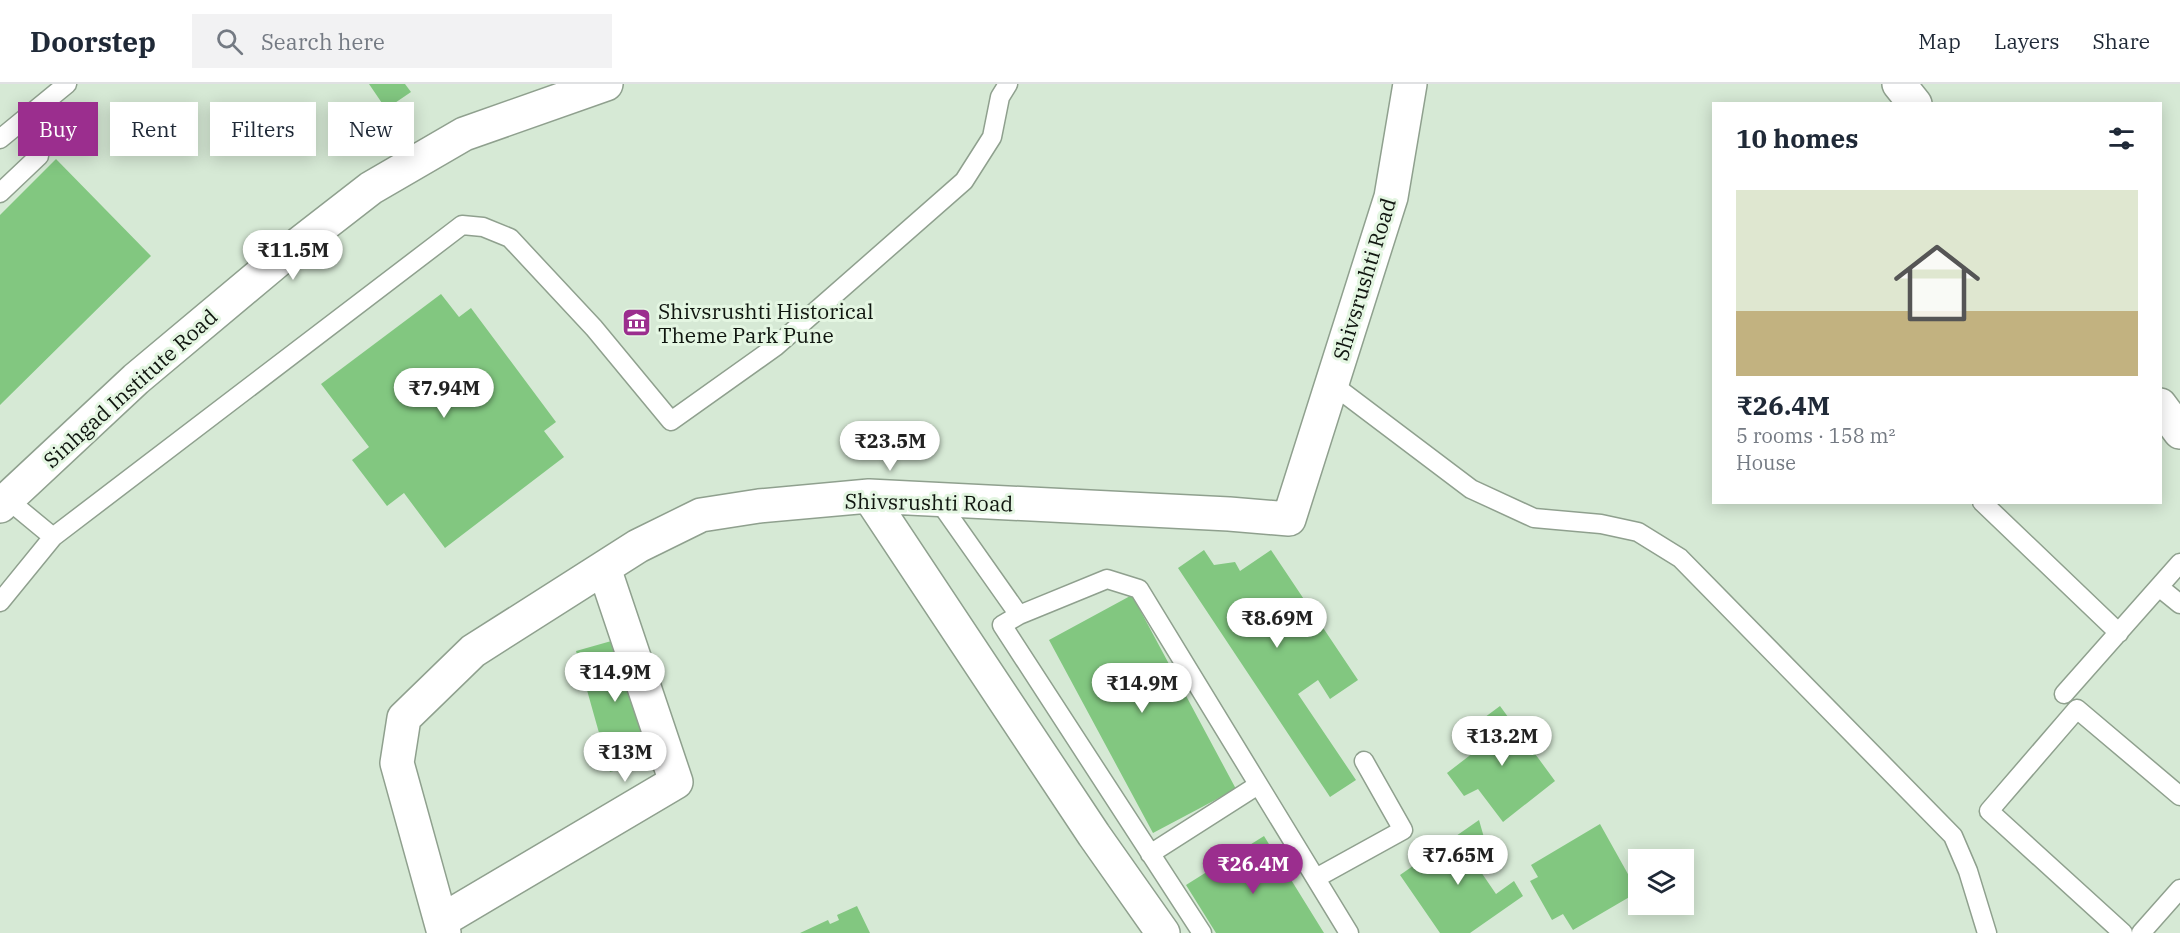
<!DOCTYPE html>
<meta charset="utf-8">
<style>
:root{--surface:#fff;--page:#f2f2f3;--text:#1f2937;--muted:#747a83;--line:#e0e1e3;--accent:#9b2e8e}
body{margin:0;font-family:"IBM Plex Serif",serif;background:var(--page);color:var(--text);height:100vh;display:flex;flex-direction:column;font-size:22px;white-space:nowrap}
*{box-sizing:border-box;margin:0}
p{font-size:20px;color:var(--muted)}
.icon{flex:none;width:33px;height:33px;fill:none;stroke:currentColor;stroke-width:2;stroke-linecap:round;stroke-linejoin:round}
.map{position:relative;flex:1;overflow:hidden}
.drawer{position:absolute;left:1712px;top:18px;width:450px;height:402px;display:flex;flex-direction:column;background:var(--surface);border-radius:0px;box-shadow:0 3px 15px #0003}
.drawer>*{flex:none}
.banner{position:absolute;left:18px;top:18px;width:570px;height:54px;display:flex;gap:12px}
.tools{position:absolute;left:1628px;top:765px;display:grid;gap:12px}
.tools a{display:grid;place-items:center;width:66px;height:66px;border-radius:0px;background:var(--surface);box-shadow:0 3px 15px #0003;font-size:30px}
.price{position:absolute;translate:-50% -51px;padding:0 14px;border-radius:21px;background:#fff;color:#222;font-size:20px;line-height:39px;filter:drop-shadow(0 2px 3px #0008)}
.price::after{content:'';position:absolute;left:50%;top:36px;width:18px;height:14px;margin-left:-9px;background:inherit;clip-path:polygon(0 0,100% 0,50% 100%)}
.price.active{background:var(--accent);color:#fff}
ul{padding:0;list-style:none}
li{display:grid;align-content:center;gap:12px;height:318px;padding:0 24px}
li span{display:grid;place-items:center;height:186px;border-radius:0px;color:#555}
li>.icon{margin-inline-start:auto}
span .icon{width:108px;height:108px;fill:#fffc;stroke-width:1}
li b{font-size:26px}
h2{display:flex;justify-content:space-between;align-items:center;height:72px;padding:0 24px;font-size:26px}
.pill{padding:0 21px;border-radius:0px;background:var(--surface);box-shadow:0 3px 15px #0003;font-size:21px;line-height:54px}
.pill.active{background:var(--accent);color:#fff}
header{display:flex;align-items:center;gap:36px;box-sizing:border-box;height:84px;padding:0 30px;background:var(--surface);border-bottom:2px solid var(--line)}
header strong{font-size:28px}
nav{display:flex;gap:33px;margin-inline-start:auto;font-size:21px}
.search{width:420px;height:54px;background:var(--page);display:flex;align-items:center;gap:15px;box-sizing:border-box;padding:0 21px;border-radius:0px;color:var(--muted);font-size:22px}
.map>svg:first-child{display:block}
.building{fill:#82c780}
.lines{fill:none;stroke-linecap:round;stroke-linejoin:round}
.service-casing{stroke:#8fa08e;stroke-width:21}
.minor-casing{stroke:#8fa08e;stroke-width:36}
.service{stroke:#fff;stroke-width:18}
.minor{stroke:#fff;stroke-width:33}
.labels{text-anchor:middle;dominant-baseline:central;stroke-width:6;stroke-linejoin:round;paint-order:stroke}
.street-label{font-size:21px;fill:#0f150f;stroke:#e4f6e2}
.poi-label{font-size:21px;fill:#0f150f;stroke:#e4f6e2;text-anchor:start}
</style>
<header>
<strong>Doorstep</strong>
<div class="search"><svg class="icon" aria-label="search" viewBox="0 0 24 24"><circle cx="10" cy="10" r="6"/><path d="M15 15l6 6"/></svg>Search here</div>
<nav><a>Map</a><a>Layers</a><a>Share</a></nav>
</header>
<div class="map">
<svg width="2180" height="849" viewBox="0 0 2180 849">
<rect width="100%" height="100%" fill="#d6e9d5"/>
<path class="building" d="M369,0H405L411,8L386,25Z
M56,75L151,172L0,321V131Z
M441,210L459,233L471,224L556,338L544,347L564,373L445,464L404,409L387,422L352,376L369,363L321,300Z
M1204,466L1214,481L1235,478L1240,487L1271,466L1358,596L1330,615L1318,596L1298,610L1356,696L1330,713L1178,484Z
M1132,511L1236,705L1153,749L1049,556Z
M622,554L655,668L630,675L632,682L610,688L576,567Z
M1500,622L1555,697L1503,738L1478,705L1464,712L1447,689L1482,662L1469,645Z
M1479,736L1485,757L1468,769L1496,810L1514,797L1523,812L1470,849H1440L1400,791Z
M1600,740L1638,808L1573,846L1563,830L1552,836L1530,797L1538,793L1531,781Z
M1264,752L1324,849H1216L1186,801Z
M857,822L870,849H800L828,836L830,840L839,836L837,831Z"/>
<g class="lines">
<defs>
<path id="service" d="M0,55L67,0
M0,109L39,72
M1332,300L1471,405L1534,434L1601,440L1638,448L1680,474L1953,752L1968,787L1987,849
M7,415L53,453L462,141L483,143L510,154L594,244L671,337L775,263L964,97L992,53L1000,13L1008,0
M938,416L1019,531L1107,495L1139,505L1349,849
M1982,418L2119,549
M2159,503L2180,520
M0,518L53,453
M1019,531L1002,541L1202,849
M2064,610L2180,479
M1150,770L1258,701
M1316,794L1403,746L1364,677
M2123,849L1989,727L2077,625L2180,712
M2141,849L2180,805"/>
<path id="minor" d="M1899,0L1915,20
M2160,321L2180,348
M869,412L1094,751L1163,849
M0,422L136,295L277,177L371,104L464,50L606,0
M441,837L676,698L604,484
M444,849L397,679L404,634L473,567L638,462L701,431L759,422L869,412L1229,430L1289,435L1391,113L1410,0"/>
</defs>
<use href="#service" class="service-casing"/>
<use href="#minor" class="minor-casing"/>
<use href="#service" class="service"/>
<use href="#minor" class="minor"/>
</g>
<defs>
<symbol id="museum-square" viewBox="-11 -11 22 22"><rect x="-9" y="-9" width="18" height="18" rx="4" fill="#9b2e8e" stroke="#e4f6e2"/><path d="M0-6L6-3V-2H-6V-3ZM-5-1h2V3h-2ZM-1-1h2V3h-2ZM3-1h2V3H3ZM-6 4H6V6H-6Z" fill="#fff"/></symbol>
</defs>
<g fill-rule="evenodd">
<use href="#museum-square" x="620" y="222" width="33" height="33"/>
</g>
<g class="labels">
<g class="street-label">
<text transform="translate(1364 195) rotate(-73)">Shivsrushti Road</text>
<text transform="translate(130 304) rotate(-42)">Sinhgad Institute Road</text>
<text transform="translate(929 418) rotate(1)">Shivsrushti Road</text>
</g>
<g class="poi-label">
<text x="658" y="227">Shivsrushti Historical<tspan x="658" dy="24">Theme Park Pune</tspan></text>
</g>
</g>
</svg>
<div class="tools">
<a><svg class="icon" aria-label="layers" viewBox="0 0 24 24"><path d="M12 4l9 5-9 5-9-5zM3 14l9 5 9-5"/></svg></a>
</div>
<b class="price" style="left:293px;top:197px">₹11.5M</b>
<b class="price" style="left:444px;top:335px">₹7.94M</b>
<b class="price" style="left:890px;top:388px">₹23.5M</b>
<b class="price" style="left:1277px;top:565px">₹8.69M</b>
<b class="price" style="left:615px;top:619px">₹14.9M</b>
<b class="price" style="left:1142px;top:630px">₹14.9M</b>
<b class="price" style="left:1502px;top:683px">₹13.2M</b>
<b class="price" style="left:625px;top:699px">₹13M</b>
<b class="price" style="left:1458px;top:802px">₹7.65M</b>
<b class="price active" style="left:1253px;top:811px">₹26.4M</b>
<div class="banner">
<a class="pill active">Buy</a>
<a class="pill">Rent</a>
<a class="pill">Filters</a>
<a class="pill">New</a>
</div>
<section class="drawer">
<h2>10 homes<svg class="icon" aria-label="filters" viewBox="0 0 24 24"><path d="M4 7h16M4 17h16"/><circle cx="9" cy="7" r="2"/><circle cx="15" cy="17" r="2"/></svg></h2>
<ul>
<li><span style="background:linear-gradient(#dfe7d0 65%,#c2b280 0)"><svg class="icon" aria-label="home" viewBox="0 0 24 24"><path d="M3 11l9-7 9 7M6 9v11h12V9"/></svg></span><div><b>₹26.4M</b><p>5 rooms · 158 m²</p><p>House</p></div></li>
</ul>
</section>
</div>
